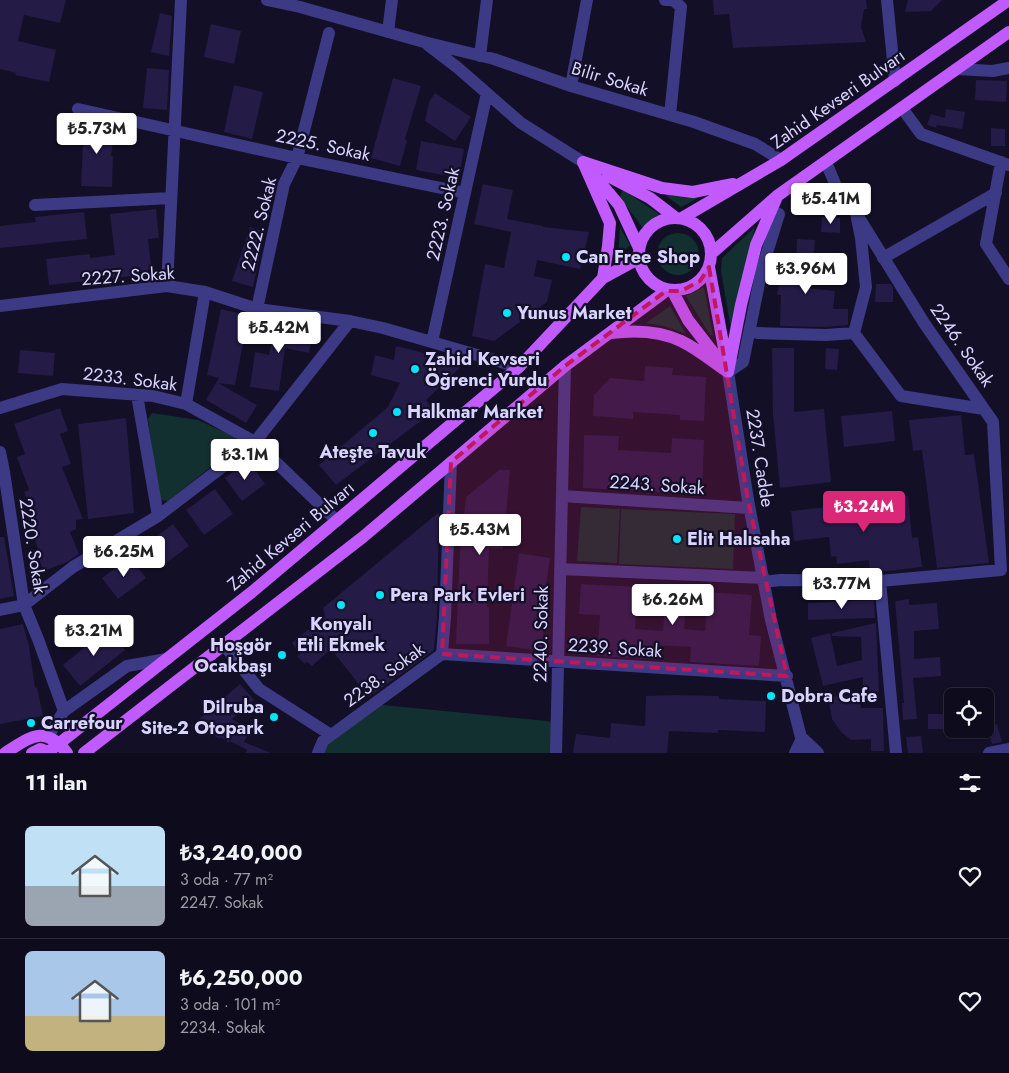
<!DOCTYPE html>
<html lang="tr">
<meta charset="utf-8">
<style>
:root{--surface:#0e0b1c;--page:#171425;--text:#f1f3f6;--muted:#9b9ba3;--line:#2e2b3b;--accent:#db2777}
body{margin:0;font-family:Jost,sans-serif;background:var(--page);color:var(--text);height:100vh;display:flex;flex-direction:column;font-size:19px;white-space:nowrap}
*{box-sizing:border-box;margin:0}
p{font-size:16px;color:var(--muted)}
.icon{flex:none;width:28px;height:28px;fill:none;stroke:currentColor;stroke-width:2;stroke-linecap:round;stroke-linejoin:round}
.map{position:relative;height:753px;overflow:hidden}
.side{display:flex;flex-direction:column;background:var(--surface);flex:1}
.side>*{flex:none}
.buttons{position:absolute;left:944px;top:688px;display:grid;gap:10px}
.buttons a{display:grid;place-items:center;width:50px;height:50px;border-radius:8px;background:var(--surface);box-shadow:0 1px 4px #0004,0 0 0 1px var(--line);font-size:25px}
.price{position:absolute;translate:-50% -42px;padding:0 11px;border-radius:5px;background:#fff;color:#222;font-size:16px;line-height:32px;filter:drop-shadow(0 1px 2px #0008)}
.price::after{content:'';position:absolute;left:50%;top:30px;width:15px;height:11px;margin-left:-8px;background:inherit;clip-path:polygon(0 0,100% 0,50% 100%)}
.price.on{background:var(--accent);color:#fff}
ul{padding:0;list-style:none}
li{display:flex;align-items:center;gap:15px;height:125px;padding:0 25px}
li+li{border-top:1px solid var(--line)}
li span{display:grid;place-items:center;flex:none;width:140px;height:100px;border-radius:8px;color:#555}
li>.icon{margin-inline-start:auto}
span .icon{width:60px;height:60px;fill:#fffc;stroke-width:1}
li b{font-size:21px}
h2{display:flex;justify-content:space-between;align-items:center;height:60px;padding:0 25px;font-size:21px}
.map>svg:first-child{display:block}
.green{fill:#12302f}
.building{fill:#241b47}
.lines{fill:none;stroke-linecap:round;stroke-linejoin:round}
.minor{stroke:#3d3a85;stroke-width:12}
.major{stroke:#c25bff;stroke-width:12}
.marked{fill:#c2185b;fill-opacity:0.2;stroke:#c2185b;stroke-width:4;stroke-dasharray:10 6;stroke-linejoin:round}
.poi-dot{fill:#00e5ff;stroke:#130f26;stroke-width:2}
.labels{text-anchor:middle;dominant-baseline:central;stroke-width:4.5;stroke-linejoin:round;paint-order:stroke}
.street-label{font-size:18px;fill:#d9d4ff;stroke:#130f26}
.poi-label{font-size:18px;font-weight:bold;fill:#d9d4ff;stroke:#130f26;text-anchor:start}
</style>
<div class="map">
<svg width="1009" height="753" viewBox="0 0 1009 753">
<rect width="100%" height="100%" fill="#130f26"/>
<path class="green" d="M622,191H625L659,214L642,227L620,197Z
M665,195L702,196L681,207Z
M620,227L630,245L618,257Z
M755,227L731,330L721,271L722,258Z
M657 254a21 21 0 1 1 42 0a21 21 0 1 1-42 0Z
M704,287L713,335H710L686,296Z
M670,306L686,334L664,326L646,323Z
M152,413L198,420L235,437L236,447L168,501L159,500L148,419Z
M581,507L620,509L617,563L577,561Z
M621,509L735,514L733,569L619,564Z
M373,704L557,722L556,753H318Z"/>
<path class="building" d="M0,0H66L60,23L24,15L18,41L56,50L49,82L15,75L16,73L0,69Z
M713,0H866L867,9H864L861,27L866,42L733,48L729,14L714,15Z
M908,0H942L931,11L905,12Z
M160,13L172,16L169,56L151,52Z
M211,24L241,31L234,64L204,57Z
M147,68L169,70L167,110L143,108Z
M393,78L421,86L405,139L407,141L400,166L371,158Z
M976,80L1007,81L1006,102L975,100Z
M234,85L263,92L252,139L224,132Z
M435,93L471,117L455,141L425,121L429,102Z
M946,109L965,112L962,129L937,125L936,128L927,125L931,114L945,118Z
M82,122L115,127L111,156H113L112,187L81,186L83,144L79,143Z
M991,128L1005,129V146H991Z
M421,141L464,149L459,178L416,170Z
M483,184L513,190L507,219L543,226V227L589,232L580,269L537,260L534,276L552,280L547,302L494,341L472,336L485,264L504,268L511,232L474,224Z
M156,209L159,238L148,239L152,274L49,285L46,259L90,254V258L115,255L110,214Z
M84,212L87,239L0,248V226L36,222L35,217Z
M822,217L840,218V233L821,232Z
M250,227L265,232L253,287L232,281Z
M797,239L815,240L814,254H811L805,288L835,291L833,309H848V325L826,327L780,326L781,295H777L783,262L796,264Z
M876,284H891L893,288V302H875Z
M221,309L261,318L259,331L246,328L235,385L218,383L257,405L246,423L206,400L219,378L207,375Z
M276,320L314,328L309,353L285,348L279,391L250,387L255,352L269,355Z
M396,346L465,363L426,400L434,411L336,485L319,465L388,407L400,383L371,375L375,355L394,360Z
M772,348H794V412L824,409L831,482L780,488L773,414Z
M826,348L839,349L837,370L825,369Z
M20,350L55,353L53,376L18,373Z
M645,366L673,368L672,375L706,377L704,421L680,420V415L633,412V419L593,416L594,395L610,378L644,381Z
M60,408L68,431L60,434L71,464L62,467L83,519L76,520V529L70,532L79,554L67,562L44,571L37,555L39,554L31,524L36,522L24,492L29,490L17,457L25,454L14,424Z
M892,411L895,441L844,447L841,416Z
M961,415L965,455L974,454L989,563L937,568L922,450L913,451L909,420Z
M126,418L134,513L88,519L78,424Z
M584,435L619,436L618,450L671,453L672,438L704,440L702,489L660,486V492L583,488Z
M248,461L265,484L242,501L225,478Z
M499,470H510L503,549L489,548L487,607H489V644H456L460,551L466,497Z
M215,489L233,514L204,535L186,510Z
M908,496L912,538L918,537L922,567L870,573L869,560L837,564L836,556L831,557L829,537L794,541L791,511L856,504V501Z
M439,512L437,617L434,648L433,651L369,697L331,649L312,666L307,662L305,664L297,656L300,654L292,643L325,616L323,608Z
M173,524L189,546L162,566L146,544Z
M0,537H4L14,596L0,599Z
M519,553L550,558L546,585H550L541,651L506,646Z
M130,557L146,578L118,599L102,578Z
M581,584L638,587L635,629L663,631L666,589L687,590L684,629L705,631L708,592L752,595L749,635L761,636L759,666L690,662L691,647L652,645L651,659L597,656L600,615L579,614Z
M909,599V605L937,603L939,629L914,631V659L940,657L941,676L913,678L917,719L903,720L902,703H904L895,601Z
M874,600L875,618L808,620V603Z
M876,623L879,692L863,693V677L823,686L811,638L830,633L837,666L862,660L861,637L832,636V633Z
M23,624L29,646L35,688L37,687L43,716L0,724V629Z
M108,628L125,650L80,686L63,665Z
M240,684L254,700L232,719L249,729L246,732L248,734L244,742L271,753H246L247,750L230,741L229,743L221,737L220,739L211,734L210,736L191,726Z
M676,695L719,696V699L766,701L765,732L718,730V733L669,731L667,753H573L576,734L610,738L611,723L645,726L646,696Z
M860,695L861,708H883L884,751H871V739L851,740L842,733L832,719L828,697Z
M928,714H949V729H928Z
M997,724L1002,742L992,744L987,728Z
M921,736L923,753H908L906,737Z"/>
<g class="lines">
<path class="minor" d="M267,0L300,7L424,42L494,59L571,86L694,122L755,144L781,160
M665,0H673L681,7L670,115
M887,0L895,81
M388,32L392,0
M428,45L458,68L521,123L583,162
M480,56L487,0
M956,69L993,71L1009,68
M571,86L587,0
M902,108L921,134L1009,165
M78,109L297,158L465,193
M826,162L838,191L856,213L861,238L866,287L854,333
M1001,162L986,244L1009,279
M35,205L171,198
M779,214L762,269L743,362L728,372L748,500L771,620L805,753
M883,258L996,193
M167,286L181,0
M0,306L167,286L205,292L257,309L350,321L383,328L519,367
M257,309L284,184L297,158L329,33
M757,333L826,335L854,333
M854,333L901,396L984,409
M432,342L487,93
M137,395L158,516
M186,404L205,292
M0,408L62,389L153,396L186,404L255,442L337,521
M0,452L4,472
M0,472H4L24,605L38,639L64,711L127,666L167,659
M562,496L749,508
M560,569L764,578
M880,581L896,753
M764,582L780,580L880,581L1001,570L993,422L924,323L856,213
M0,610L24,605L73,567L158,516L255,442L350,321
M224,645L259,689L331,735
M442,654L787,676
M48,736L64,711
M318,753L323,741L442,654L445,617L451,462
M556,753L565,366
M795,753L802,738L818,753
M989,753L1009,749"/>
<path class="major" d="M583,162L662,188L693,192L733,184
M583,162L610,223L608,246L603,278
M593,174L619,205L639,248
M608,176L650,198L676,218
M639 254a36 36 0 1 1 72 0a36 36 0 1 1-72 0Z
M682,218L781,160L1009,0
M712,253L777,196L1009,32
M709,267L727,365
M673,292L688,320L722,364
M611,333C634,330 660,331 681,341C698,349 713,362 728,372
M728,372L741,305L756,245L776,199
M5,753C31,737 44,724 67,753
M32,753L40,749L51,753
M47,753L252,592L519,367L603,278L638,259
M84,753L363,537L565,366L666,291"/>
</g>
<path class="marked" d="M709,267L748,500L787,676L442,654L451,462L565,366L666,291H681L700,281Z"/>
<g class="poi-dot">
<circle cx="566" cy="257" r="5"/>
<circle cx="507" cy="313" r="5"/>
<circle cx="415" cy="369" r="5"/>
<circle cx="397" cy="412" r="5"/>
<circle cx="373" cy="433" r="5"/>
<circle cx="677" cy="539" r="5"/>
<circle cx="380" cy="595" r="5"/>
<circle cx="341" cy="605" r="5"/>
<circle cx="282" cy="655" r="5"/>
<circle cx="771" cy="696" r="5"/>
<circle cx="274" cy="717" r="5"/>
<circle cx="31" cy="723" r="5"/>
</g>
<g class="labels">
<g class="street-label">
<text transform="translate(610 79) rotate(17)">Bilir Sokak</text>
<text transform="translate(838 99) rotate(-35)">Zahid Kevseri Bulvarı</text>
<text transform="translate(323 145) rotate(12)">2225. Sokak</text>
<text transform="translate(443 214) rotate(-77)">2223. Sokak</text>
<text transform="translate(259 224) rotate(-76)">2222. Sokak</text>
<text transform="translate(128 276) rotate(-4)">2227. Sokak</text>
<text transform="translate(962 345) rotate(55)">2246. Sokak</text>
<text transform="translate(130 379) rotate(7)">2233. Sokak</text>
<text transform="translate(760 458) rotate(81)">2237. Cadde</text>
<text transform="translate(657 485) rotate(4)">2243. Sokak</text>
<text transform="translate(291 536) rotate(-40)">Zahid Kevseri Bulvarı</text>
<text transform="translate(33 546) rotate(81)">2220. Sokak</text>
<text transform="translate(541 634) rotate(-89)">2240. Sokak</text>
<text transform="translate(615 648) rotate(4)">2239. Sokak</text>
<text transform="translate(384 675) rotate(-36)">2238. Sokak</text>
</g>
<g class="poi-label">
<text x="576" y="257">Can Free Shop</text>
<text x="517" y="313">Yunus Market</text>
<text x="425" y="359">Zahid Kevseri<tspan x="425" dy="21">Öğrenci Yurdu</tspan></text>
<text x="407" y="412">Halkmar Market</text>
<text x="373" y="452" text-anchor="middle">Ateşte Tavuk</text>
<text x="687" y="539">Elit Halısaha</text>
<text x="390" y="595">Pera Park Evleri</text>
<text x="341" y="624" text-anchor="middle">Konyalı<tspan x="341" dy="21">Etli Ekmek</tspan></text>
<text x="272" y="645" text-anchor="end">Hoşgör<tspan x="272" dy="21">Ocakbaşı</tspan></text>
<text x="781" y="696">Dobra Cafe</text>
<text x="264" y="707" text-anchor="end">Dilruba<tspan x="264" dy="21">Site-2 Otopark</tspan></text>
<text x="41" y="723">Carrefour</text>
</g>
</g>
</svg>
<div class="buttons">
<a><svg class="icon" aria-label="locate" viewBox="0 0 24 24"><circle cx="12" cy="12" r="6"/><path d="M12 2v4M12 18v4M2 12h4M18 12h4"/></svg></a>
</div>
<b class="price" style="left:97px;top:155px">₺5.73M</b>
<b class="price" style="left:831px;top:225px">₺5.41M</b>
<b class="price" style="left:806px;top:295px">₺3.96M</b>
<b class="price" style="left:279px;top:354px">₺5.42M</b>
<b class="price" style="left:245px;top:481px">₺3.1M</b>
<b class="price on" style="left:864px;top:533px">₺3.24M</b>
<b class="price" style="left:480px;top:556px">₺5.43M</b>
<b class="price" style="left:124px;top:578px">₺6.25M</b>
<b class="price" style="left:842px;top:610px">₺3.77M</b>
<b class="price" style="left:673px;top:626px">₺6.26M</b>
<b class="price" style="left:94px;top:657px">₺3.21M</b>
</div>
<section class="side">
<h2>11 ilan<svg class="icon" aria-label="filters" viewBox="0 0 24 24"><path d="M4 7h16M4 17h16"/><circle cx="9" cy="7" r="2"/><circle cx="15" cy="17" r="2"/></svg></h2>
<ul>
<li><span style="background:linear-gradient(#bfe0f5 60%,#9aa5b1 0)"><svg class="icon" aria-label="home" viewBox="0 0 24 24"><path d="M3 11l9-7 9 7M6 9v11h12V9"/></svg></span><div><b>₺3,240,000</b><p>3 oda · 77 m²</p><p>2247. Sokak</p></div><svg class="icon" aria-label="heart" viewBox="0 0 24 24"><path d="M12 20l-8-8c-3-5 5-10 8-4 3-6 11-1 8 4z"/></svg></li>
<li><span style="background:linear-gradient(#a9c7e8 65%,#c2b280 0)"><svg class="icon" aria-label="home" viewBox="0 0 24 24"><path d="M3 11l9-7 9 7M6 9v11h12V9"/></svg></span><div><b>₺6,250,000</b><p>3 oda · 101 m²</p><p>2234. Sokak</p></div><svg class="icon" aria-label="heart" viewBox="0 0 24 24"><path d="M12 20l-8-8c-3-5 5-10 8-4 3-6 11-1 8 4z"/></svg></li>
</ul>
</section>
